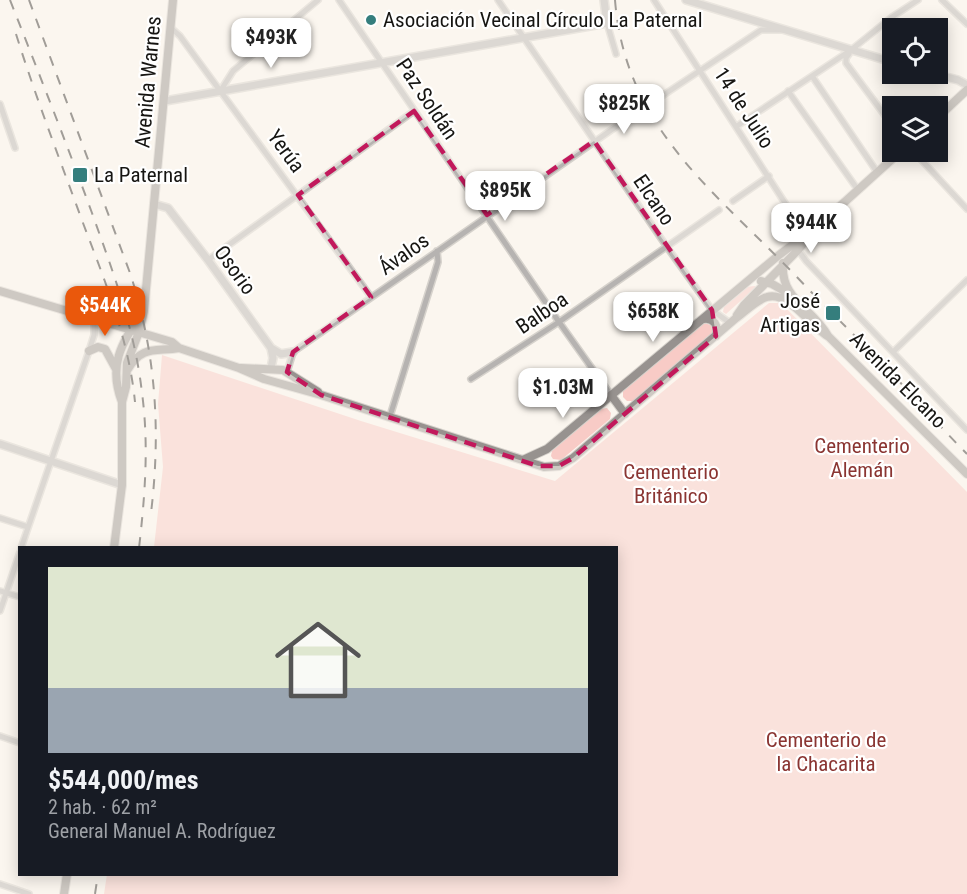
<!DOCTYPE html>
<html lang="es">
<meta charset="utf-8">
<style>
:root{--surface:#171b24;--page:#20242c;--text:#f1f3f6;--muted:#9ea1a6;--accent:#ea580c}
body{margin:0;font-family:"Roboto Condensed",sans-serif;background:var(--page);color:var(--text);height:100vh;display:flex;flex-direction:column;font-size:22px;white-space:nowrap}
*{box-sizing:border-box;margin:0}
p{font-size:20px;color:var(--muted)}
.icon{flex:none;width:33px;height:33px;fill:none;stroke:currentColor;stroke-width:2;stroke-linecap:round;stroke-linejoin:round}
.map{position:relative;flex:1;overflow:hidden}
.details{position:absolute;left:18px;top:546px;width:600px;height:330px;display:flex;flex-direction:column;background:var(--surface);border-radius:0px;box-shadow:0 3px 15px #0003}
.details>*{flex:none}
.fabs{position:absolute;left:882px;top:18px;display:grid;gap:12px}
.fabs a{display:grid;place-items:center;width:66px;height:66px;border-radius:0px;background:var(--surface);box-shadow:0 3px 15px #0003;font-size:30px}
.price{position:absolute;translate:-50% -51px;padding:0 14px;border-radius:12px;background:#fff;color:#222;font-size:20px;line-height:39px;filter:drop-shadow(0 2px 3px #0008)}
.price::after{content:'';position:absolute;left:50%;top:36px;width:18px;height:14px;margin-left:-9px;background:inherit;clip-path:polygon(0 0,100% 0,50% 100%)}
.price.active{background:var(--accent);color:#fff}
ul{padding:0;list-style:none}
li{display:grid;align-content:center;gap:12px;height:318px;padding:0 30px}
li span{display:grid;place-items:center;height:186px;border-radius:0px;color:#555}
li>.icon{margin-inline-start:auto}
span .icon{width:108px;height:108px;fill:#fffc;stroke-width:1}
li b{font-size:26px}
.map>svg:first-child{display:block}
.green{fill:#f8cbc6}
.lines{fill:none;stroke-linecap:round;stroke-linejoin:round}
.minor-casing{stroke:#d6d2cc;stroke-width:8}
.tertiary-casing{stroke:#d6d2cc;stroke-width:10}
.secondary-casing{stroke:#d6d2cc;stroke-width:10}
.minor{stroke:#b6b3b1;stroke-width:5}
.tertiary{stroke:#b6b3b1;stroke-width:7}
.secondary{stroke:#97928f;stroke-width:8}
.rail{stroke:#34322f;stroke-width:2;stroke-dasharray:10 10;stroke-linecap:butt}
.marked{fill:none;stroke:#c2185b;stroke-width:4.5;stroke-dasharray:12 8;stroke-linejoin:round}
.poi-dot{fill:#357e7d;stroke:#fff;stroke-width:2}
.labels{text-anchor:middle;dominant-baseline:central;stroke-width:4.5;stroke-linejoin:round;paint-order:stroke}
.poi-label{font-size:21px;fill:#161512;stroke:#fff;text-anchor:start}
.street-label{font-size:21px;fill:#161512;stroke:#fff}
.park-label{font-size:21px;fill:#8a3532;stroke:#fff}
</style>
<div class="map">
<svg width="967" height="894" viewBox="0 0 967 894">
<rect width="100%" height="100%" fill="#fbf6ef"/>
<path class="green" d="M755,286V288L726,314L723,312L724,306L745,287Z
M769,303H781L967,492V894H104L107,874H616V548L154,547L163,467L158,404L162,355L361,421L555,481Z
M704,323L711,325L713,334L633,401H627L623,397V390Z
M607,408L611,413L610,419L561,460L553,459L551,456L552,451L601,409Z"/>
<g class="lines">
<defs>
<path id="minor" d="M339,0L559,322L611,395
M498,0L667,247L712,310L730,323
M654,0L805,234
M942,0L967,24
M607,23L616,54
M171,28L180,36L371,297
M849,54L846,58V63L892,125
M812,76L877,172
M221,90L233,71L318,0
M788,91L858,190
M653,102L761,30H782
M0,104L15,148
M737,126L851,50L892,17L918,0
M914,152L967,209
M733,201L769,176
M798,250L806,261L967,430
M208,260L414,111
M893,352L967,280
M287,372L293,352L640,110
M471,379L559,322L719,210
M390,416L438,262L437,251
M0,518L28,527
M21,548L89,351L94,335V319
M0,591L20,597
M0,611L20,552
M0,736L20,743
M0,884L29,894"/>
<path id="tertiary" d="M686,0L892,62
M934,74L958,80L967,85
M165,101L607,23L604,0
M154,204L168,208L208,260L271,348L273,358L271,368
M271,348L281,354L293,352
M0,444L122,485"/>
<path id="secondary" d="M938,117L967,90
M783,263C780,300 813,308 828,336
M761,281L772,284L788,293
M0,291L172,342L179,348L239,368L264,379L321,395L544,467L559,466L573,458L735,319C745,312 756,300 767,297C788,290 811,327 829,337L967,474
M737,315L744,305L798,250L818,226L900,152
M703,319C714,317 719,326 716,336
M89,351L98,347L105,349L116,369
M241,368L283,370L318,392
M128,369C142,345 156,352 179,348
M611,395L625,414
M122,402C108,365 121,345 141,314
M523,460L547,449L779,255L818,226
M114,548L122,485V402L126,387L127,363L139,332L144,311L173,0
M64,894L67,874"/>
</defs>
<use href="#minor" class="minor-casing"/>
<use href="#tertiary" class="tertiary-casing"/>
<use href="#secondary" class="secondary-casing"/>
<use href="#minor" class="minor"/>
<use href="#tertiary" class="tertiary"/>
<use href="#secondary" class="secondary"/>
<path class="rail" d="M10,0C38,71 66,142 92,213C113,272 135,330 142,393C149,445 145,496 139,548
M29,0L130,273C156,353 161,430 151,513
M615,0C625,127 713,190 794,274C825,307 858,338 889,371C916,398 940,427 967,454
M16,34C36,98 60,160 83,223C105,281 129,340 135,402
M95,894L98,874"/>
</g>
<path d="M0 0H967V894H0ZM414,111L487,215L594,141L712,310L716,336L573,458L559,466H538L321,395L287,372L293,352L371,297L298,195Z" fill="#fbf6ef" fill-opacity=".55" fill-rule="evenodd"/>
<path class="marked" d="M414,111L487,215L594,141L712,310L716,336L573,458L559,466H538L321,395L287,372L293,352L371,297L298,195Z"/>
<g class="poi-dot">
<circle cx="371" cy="20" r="6"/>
<rect x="72" y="167" width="16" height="16" rx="3"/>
<rect x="825" y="305" width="16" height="16" rx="3"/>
</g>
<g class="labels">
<g class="poi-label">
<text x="383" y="20">Asociación Vecinal Círculo La Paternal</text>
<text x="94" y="175">La Paternal</text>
<text x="820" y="301" text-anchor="end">José<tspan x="820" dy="24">Artigas</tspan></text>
</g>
<g class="street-label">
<text transform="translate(148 82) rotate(-85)">Avenida Warnes</text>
<text transform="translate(427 99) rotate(56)">Paz Soldán</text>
<text transform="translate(744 108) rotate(57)">14 de Julio</text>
<text transform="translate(286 151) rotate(54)">Yerúa</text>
<text transform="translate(654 200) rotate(56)">Elcano</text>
<text transform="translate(404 254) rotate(-35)">Ávalos</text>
<text transform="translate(235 270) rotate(54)">Osorio</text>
<text transform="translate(542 313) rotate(-34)">Balboa</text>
<text transform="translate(898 380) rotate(45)">Avenida Elcano</text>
</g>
<g class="park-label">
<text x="862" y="446">Cementerio<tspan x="862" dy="24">Alemán</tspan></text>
<text x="671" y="472">Cementerio<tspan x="671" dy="24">Británico</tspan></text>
<text x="826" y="740">Cementerio de<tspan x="826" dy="24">la Chacarita</tspan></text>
</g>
</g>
</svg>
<div class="fabs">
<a><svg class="icon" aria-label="locate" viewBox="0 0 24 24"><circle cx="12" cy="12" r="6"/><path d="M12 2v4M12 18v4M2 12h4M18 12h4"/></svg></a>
<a><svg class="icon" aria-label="layers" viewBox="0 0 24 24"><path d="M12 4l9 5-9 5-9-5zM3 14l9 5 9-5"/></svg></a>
</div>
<b class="price" style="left:271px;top:69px">$493K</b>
<b class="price" style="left:624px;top:135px">$825K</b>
<b class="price" style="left:505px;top:222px">$895K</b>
<b class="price" style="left:811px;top:254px">$944K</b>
<b class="price active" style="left:105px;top:337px">$544K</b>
<b class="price" style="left:653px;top:343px">$658K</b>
<b class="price" style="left:563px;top:419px">$1.03M</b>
<section class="details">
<ul>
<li><span style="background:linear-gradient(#dfe7d0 65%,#9aa5b1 0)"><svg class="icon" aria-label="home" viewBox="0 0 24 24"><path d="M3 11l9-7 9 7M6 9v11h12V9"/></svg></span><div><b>$544,000/mes</b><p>2 hab. · 62 m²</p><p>General Manuel A. Rodríguez</p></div></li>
</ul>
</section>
</div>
